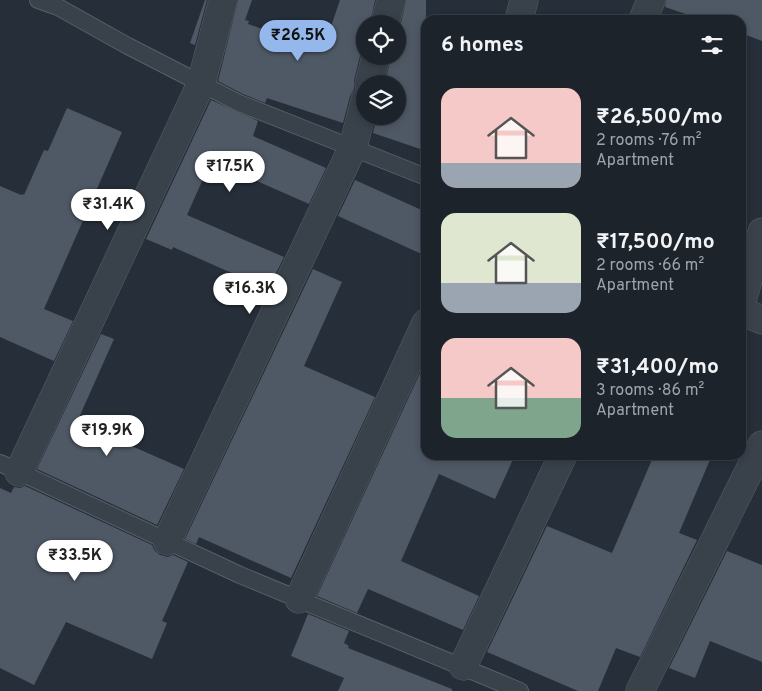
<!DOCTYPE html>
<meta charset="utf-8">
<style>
:root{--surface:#1c232b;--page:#292f37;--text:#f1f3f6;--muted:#a0a4a9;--line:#3a4047;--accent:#94b8eb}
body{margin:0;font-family:Overpass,sans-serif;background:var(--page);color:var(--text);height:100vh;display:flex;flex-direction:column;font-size:19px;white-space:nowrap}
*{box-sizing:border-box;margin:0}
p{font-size:16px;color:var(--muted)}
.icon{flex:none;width:28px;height:28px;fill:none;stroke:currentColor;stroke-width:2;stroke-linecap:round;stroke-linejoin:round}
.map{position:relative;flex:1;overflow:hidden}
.side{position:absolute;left:421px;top:15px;width:325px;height:445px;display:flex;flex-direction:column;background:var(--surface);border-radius:15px;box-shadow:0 2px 8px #0003,0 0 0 1px var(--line)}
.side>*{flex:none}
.tools{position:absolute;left:356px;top:15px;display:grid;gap:10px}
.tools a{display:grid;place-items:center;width:50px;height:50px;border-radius:50%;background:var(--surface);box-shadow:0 2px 8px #0003,0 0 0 1px var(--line);font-size:25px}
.price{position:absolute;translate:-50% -42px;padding:0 11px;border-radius:18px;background:#fff;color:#222;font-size:16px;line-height:32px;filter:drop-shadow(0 1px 2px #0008)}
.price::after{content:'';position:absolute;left:50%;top:30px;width:15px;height:11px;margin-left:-8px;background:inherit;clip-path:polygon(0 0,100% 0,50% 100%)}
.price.current{background:var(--accent);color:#111}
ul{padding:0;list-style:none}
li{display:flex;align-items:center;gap:15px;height:125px;padding:0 20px}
li span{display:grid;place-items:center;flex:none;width:140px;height:100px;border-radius:15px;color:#555}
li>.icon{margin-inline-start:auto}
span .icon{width:60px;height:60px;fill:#fffc;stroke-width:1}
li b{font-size:21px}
h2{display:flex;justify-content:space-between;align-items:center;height:60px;padding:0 20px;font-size:21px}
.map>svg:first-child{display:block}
.building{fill:#4f5965}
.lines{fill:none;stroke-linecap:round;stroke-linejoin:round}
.service-casing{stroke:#575f68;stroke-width:18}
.minor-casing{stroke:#575f68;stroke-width:29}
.tertiary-casing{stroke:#575f68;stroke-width:29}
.service{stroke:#39414a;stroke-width:16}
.minor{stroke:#39414a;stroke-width:28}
.tertiary{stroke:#39414a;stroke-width:28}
</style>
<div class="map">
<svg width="762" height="691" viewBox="0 0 762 691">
<rect width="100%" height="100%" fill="#262f39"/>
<path class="building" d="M205,0H207L195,45L190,43Z
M238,0H252L245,20L249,21L248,24L323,50L340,0H375L370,24H365V45L361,52L354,80V89L350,96L343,123L267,98L265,103L243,94L218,81Z
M406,0H426V151L373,133L377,116H398V84H385L391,56H398V33L400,28Z
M666,0H762V41L741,33V20H703L665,7Z
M211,100L258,121L253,136L326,168L309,204L211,161L187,215L284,257L268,289L173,247L172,250L146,239Z
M67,108L122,132L44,309L73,321L54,361L0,337V186L21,195L22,194L24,195L44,150L48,151Z
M355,180L426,212V256L338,216Z
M313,269L342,282L304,366L375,397L291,578L199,537L196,544L185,539Z
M101,334L114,339L77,422L184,469L157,525L37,469Z
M426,360V455H515L495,499L439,474L401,561L479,596L463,630L368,589L357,613L317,596Z
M654,455H712L679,533L697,540L640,657L616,648L598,691H578L487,652L547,526L612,553Z
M25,486L152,545L154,550L160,555L168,557L173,555L188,562L162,621L167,623L152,659L66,622L34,685L0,668V488L11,493L14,487L20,488Z
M727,551L762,565V662L710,641L695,678L669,668Z
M308,614L349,631L344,643L349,646L348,648L452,689V691H338L344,678L291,656Z"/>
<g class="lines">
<defs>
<path id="service" d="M38,0L58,7L126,45L239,103L426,177
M0,463L240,575L520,691"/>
<path id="minor" d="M519,20L524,0
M643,20L651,0
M385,24L391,0
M369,84L376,56
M741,304L762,232
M19,472L201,84L223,0
M167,541L353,147L365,100
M299,599L426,323
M463,666L563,455
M640,691L762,445"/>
<path id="tertiary" d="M741,311L762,320"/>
</defs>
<use href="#service" class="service-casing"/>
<use href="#minor" class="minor-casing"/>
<use href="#tertiary" class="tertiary-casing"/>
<use href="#service" class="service"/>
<use href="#minor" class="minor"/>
<use href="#tertiary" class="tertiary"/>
</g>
</svg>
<div class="tools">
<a><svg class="icon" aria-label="locate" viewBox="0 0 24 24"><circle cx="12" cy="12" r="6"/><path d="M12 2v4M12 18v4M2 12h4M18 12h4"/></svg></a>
<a><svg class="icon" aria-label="layers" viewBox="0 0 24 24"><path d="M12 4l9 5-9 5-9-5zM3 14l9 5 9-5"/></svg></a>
</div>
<b class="price current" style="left:298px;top:62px">₹26.5K</b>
<b class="price" style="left:230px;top:193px">₹17.5K</b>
<b class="price" style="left:108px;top:231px">₹31.4K</b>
<b class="price" style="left:250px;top:315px">₹16.3K</b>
<b class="price" style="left:107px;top:457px">₹19.9K</b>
<b class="price" style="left:75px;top:582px">₹33.5K</b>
<section class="side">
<h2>6 homes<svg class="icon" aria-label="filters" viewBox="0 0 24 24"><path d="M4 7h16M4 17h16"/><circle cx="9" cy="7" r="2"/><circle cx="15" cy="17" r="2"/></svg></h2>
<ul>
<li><span style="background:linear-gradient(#f6c9c9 75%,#9aa5b1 0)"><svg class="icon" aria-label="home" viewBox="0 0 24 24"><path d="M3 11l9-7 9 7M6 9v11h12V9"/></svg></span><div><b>₹26,500/mo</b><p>2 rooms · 76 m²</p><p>Apartment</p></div></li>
<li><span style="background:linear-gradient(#dfe7d0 70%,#9aa5b1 0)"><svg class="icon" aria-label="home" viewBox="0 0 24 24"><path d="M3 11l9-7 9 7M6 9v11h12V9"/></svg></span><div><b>₹17,500/mo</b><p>2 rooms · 66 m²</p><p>Apartment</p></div></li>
<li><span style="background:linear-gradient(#f6c9c9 60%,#7fa58c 0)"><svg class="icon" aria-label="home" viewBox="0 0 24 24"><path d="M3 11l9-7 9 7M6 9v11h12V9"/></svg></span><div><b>₹31,400/mo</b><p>3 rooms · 86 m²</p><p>Apartment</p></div></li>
</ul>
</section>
</div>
